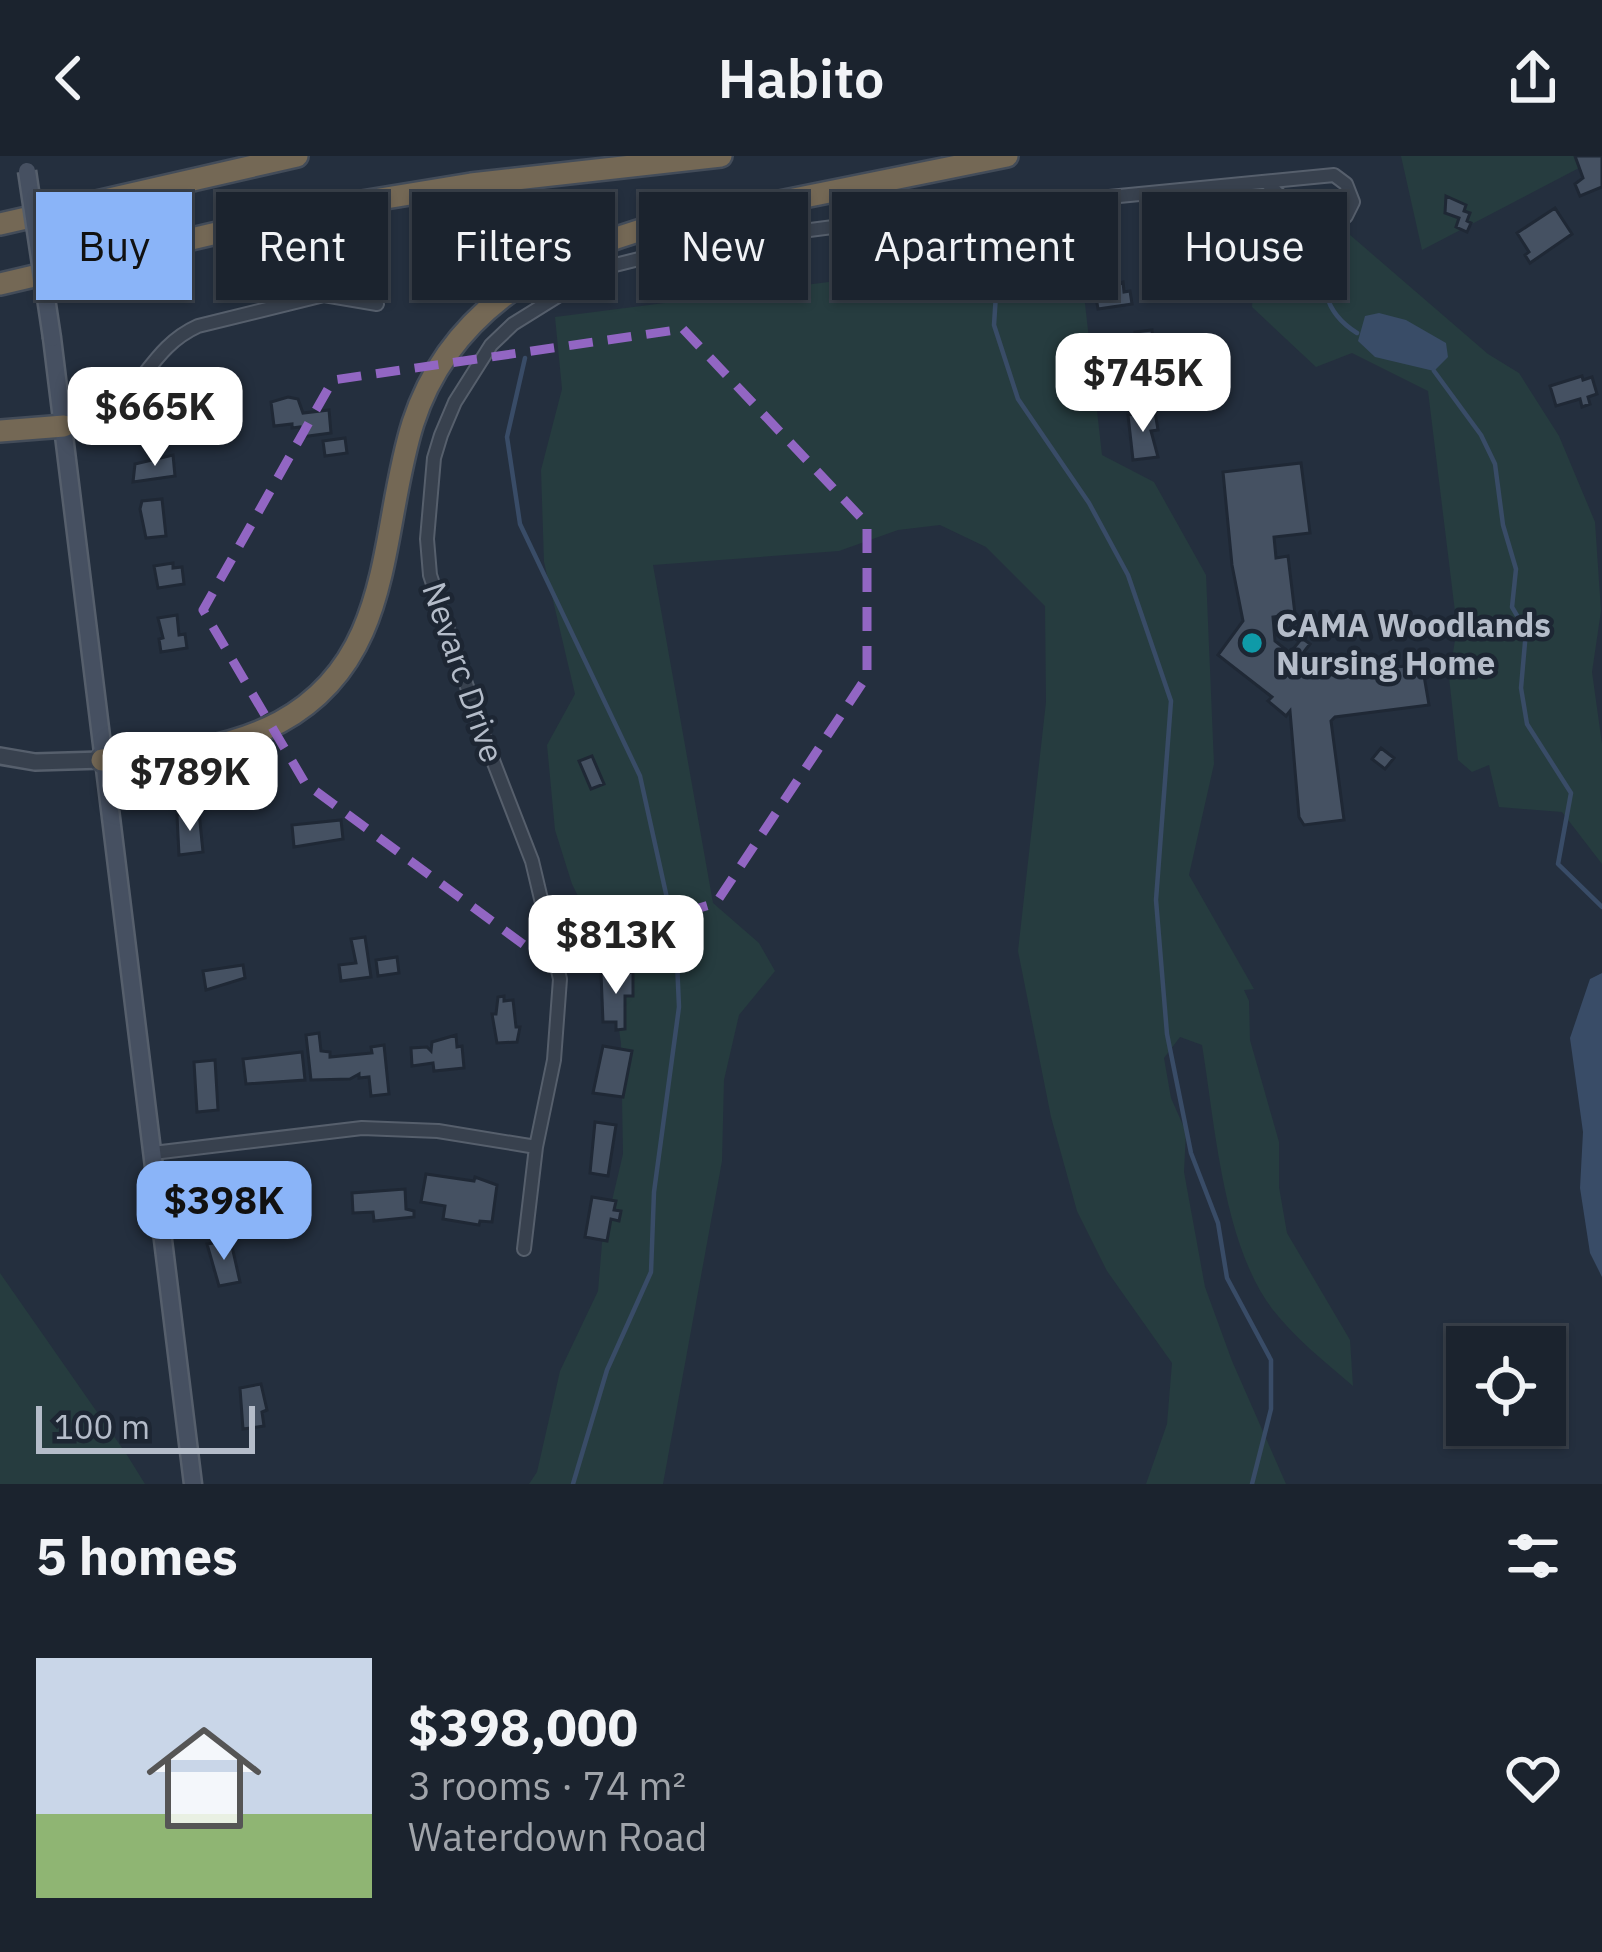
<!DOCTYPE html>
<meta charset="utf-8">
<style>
:root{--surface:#1b232e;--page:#282f3a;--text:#f1f3f6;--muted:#a0a4aa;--line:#39404a;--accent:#8ab4f8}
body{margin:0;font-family:"IBM Plex Sans",sans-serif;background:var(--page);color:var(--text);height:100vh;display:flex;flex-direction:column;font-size:45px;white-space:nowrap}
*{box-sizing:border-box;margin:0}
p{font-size:39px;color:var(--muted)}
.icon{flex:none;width:66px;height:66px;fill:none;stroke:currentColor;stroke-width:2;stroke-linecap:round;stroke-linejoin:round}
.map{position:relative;height:1328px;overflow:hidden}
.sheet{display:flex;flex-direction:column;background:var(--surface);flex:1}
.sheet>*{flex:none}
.banner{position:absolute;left:36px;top:36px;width:1530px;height:108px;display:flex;gap:24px}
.buttons{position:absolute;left:1446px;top:1170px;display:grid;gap:24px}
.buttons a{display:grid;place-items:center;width:120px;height:120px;border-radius:0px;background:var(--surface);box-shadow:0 3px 9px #0004,0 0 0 3px var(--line);font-size:60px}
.scale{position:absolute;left:36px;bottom:30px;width:219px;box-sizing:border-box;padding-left:12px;border:6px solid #b4bcc9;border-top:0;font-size:33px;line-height:42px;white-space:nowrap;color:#b4bcc9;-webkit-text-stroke:9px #1d2633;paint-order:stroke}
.price{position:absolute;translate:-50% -102px;padding:0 27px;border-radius:24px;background:#fff;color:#222;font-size:39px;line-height:78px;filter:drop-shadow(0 3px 6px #0008)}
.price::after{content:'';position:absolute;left:50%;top:72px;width:36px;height:27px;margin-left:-18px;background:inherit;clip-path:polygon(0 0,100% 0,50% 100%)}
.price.active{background:var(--accent);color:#111}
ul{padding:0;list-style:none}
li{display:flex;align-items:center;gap:36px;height:300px;padding:0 36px}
li span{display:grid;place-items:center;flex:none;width:336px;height:240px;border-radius:0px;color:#555}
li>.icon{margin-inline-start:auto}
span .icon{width:144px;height:144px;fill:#fffc;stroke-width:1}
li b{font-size:51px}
h2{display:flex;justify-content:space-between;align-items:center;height:144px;padding:0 36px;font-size:51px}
.chip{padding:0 42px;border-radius:0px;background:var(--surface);box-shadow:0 3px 9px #0004,0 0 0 3px var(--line);font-size:42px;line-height:108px}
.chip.active{background:var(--accent);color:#111}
header{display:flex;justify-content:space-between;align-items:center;height:156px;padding:0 36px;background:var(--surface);font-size:54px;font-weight:600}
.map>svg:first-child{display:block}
.green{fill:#263c3f}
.water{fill:#394c67}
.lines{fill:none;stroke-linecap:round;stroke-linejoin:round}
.stream{stroke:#394c67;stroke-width:4.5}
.building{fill:#455162;stroke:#1f2835;stroke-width:3}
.minor-casing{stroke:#565f6c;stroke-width:16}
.tertiary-casing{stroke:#565f6c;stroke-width:20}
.secondary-casing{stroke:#565f6c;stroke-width:21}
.motorway-casing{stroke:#434c59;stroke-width:26}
.minor{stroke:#38414e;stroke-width:12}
.tertiary{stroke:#38414e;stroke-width:15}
.secondary{stroke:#465061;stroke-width:16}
.motorway{stroke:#746855;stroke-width:21}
.secondary-bridge-casing{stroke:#565f6c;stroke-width:21;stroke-linecap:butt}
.secondary-bridge{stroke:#465061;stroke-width:16}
.marked{fill:none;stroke:#9266c3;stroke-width:9;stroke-dasharray:24 15;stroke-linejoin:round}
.culture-dot{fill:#0f9aa8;stroke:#1d2633;stroke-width:4.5}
.labels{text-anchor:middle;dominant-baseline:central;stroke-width:9;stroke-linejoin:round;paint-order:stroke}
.poi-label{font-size:33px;font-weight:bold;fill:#b4bcc9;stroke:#1d2633;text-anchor:start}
.street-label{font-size:33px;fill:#b4bcc9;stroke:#1d2633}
</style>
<header><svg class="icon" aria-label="back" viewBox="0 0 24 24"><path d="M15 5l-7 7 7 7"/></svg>Habito<svg class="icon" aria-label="share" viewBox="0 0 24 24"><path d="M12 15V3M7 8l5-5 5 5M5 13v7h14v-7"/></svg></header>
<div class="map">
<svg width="1602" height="1328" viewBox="0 0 1602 1328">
<rect width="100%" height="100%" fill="#242f3e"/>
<path class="green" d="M1401,0H1602L1422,94Z
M1261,45L1317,84L1342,72L1488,198L1519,217L1559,280L1595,366L1601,455L1592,516L1602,588V708L1562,656L1499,651L1489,609L1472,616L1458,604L1449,521L1457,472L1428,235L1352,197L1316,211L1252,151Z
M1079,94L1102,299L1154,326L1206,419L1214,608L1189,719L1254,833L1244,834L1249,845L1250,884L1279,986V1031L1287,1077L1350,1184L1353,1230C1325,1206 1296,1183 1273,1154C1223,1089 1215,968 1202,889L1180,881L1164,902L1171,942L1186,976L1184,1016L1205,1131L1232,1205L1286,1328H1146L1167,1268L1172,1207L1107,1115L1077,1055L1051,961L1018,795L1046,546L1045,450L986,391L940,369L898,374L839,395L653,409L713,747L759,787L775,815L739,859L724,924L722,1005L663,1328H529L537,1316L560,1215L598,1135L602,1087L623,998L621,887L608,800L572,728L555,674L547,589L575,538L544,406L541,314L562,233L555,161Z
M0,1117L127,1299L145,1328H0Z"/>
<path class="water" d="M1379,157L1406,164L1446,187L1448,201L1434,215L1375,201L1358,185L1365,160Z
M1602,817V1121L1590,1097L1580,1032L1583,976L1570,882L1590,823Z"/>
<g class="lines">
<path class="stream" d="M994,67L998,107L994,169L1018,243L1089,347L1128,419L1171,545L1156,744L1167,878L1191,997L1218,1067L1227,1122L1271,1204V1253L1252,1328
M1331,90C1320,127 1322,155 1357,177
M525,202L507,281L520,368L640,620L676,783L679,851L654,1036L651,1116L607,1214L573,1328
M1434,215L1481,279L1495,308L1503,369L1516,413L1512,451L1526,475L1521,532L1527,568L1571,637L1558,708L1602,751"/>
</g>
<path class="building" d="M1575,0H1602V31L1580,40L1575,28L1583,22Z
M1446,40L1466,49L1464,55L1470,57L1467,65L1471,67L1467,76L1456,71L1459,62L1445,57Z
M1555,52L1572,78L1530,107L1525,99L1529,96L1517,77Z
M1123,126L1124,136L1130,135L1132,148L1098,153L1095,135Z
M1152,174L1153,190L1137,191L1135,176Z
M1144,203L1147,250L1131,252L1124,205Z
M1582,220L1583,224L1592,221L1597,238L1588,241L1590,248L1582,251L1580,243L1556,250L1550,230Z
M288,241L298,243L303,257L329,254L331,277L301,281L300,271L292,272V268L274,270L271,246Z
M166,254L169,275L142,278L139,257Z
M1155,256L1158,274L1151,275L1158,301L1133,304L1128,259Z
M345,282L347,297L325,300L323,285Z
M173,299L175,320L133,326L135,308Z
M1301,307L1310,377L1274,381L1276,402L1288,400L1295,458L1273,461L1275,485L1290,497L1302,482L1310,488L1303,497L1332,519L1422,508L1429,549L1335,561L1331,565L1344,664L1304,669L1299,661L1290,555L1286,560L1268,545L1272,541L1218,499L1243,465L1232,409L1223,316Z
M162,343L166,380L146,382L140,353L142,345Z
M173,407V412L182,411L184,428L158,432L154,410Z
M177,459L179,479L185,478L187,492L161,496L159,483L163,482L158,462Z
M1381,592L1394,602L1385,613L1372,603Z
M592,600L604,628L591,633L579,605Z
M199,656L203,696L179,699L177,659Z
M341,664L343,683L294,691L292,669Z
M365,781L371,821L341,825L339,809L356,807L351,783Z
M397,801L399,817L378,820L376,804Z
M243,809L245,822L206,834L203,815Z
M633,816V840H625V873L616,874V866H603L601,817Z
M504,840V845L513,844L516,871H520L517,886L497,887L492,858H496L498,841Z
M319,877L321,895L330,896V901L372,897L371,891L384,889L389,938L371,940L369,921L359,922V918L350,923L311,924L306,879Z
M456,879L457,891L462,890L464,912L434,915L433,907L412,910L411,892L427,891L431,895L432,886Z
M603,890L632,895L623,941L593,937Z
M302,896L305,924L246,928L243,903Z
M215,904L218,954L197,956L194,906Z
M595,966L616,969L608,1020L590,1017Z
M426,1018L474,1025L475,1021L497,1029L492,1066L480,1065L479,1069L443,1063L445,1050L421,1046Z
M238,1033L239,1041L258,1039L260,1057L243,1059L242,1052L211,1056L208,1036Z
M405,1033L406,1053L414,1055V1061L374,1065L373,1056L353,1057L352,1037Z
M592,1041L616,1045L614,1054L621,1055L619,1065L611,1063L607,1085L585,1081Z
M226,1085L231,1086L240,1126L219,1130L207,1088Z
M261,1228L267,1254L262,1256L264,1270L243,1273L240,1232Z"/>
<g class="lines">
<defs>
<path id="minor" d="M62,258L119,248C147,220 160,187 198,170L324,139L377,148
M153,997L362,972L438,975L536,991
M524,1093L536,991L554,904L560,823L532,705L482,576L430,419L427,383L434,302L441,279L455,246L491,189L513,168L603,112L695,89L925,59L1334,19L1346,28L1353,46L1346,60L1334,70C1305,67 1287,46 1266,26"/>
<path id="tertiary" d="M0,600L35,606L102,604"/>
<path id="secondary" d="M52,182L193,1328"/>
<path id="motorway" d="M0,68L297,0
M0,128L319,53L471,28L721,0
M0,275L64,270
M102,604C163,599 225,595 280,566C396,503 379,375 413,267C448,159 539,105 641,74L1007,0"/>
</defs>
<use href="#minor" class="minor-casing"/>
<use href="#tertiary" class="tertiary-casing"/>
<use href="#secondary" class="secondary-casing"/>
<use href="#motorway" class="motorway-casing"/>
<use href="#minor" class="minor"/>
<use href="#tertiary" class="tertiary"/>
<use href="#secondary" class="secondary"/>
<use href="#motorway" class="motorway"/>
<defs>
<path id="secondary-bridge" d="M27,15L52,182"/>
</defs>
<use href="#secondary-bridge" class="secondary-bridge-casing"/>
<use href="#secondary-bridge" class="secondary-bridge"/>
</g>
<path class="marked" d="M683,173L867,368V520L716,747L539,800L305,627L203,454L333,224Z"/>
<circle class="culture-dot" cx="1252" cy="487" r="12"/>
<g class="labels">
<g class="poi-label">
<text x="1276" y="468">CAMA Woodlands<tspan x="1276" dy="38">Nursing Home</tspan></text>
</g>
<g class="street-label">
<text transform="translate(464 516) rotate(71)">Nevarc Drive</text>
</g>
</g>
</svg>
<div class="buttons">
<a><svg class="icon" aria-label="locate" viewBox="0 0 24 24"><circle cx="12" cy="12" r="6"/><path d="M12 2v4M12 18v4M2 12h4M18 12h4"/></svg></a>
</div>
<div class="scale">100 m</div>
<b class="price" style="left:1143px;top:279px">$745K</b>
<b class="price" style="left:155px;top:313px">$665K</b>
<b class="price" style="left:190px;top:678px">$789K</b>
<b class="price" style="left:616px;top:841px">$813K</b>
<b class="price active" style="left:224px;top:1107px">$398K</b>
<div class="banner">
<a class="chip active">Buy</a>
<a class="chip">Rent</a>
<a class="chip">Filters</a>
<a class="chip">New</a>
<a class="chip">Apartment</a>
<a class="chip">House</a>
</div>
</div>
<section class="sheet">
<h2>5 homes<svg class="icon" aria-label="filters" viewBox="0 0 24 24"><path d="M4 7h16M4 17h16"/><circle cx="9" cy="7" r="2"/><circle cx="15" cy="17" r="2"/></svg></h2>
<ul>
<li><span style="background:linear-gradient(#c9d6e8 65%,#8fb573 0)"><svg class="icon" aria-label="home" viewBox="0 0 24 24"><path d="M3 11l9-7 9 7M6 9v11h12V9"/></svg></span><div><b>$398,000</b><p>3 rooms · 74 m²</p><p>Waterdown Road</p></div><svg class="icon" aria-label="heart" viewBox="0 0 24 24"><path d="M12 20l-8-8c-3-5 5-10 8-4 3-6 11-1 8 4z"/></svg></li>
</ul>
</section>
